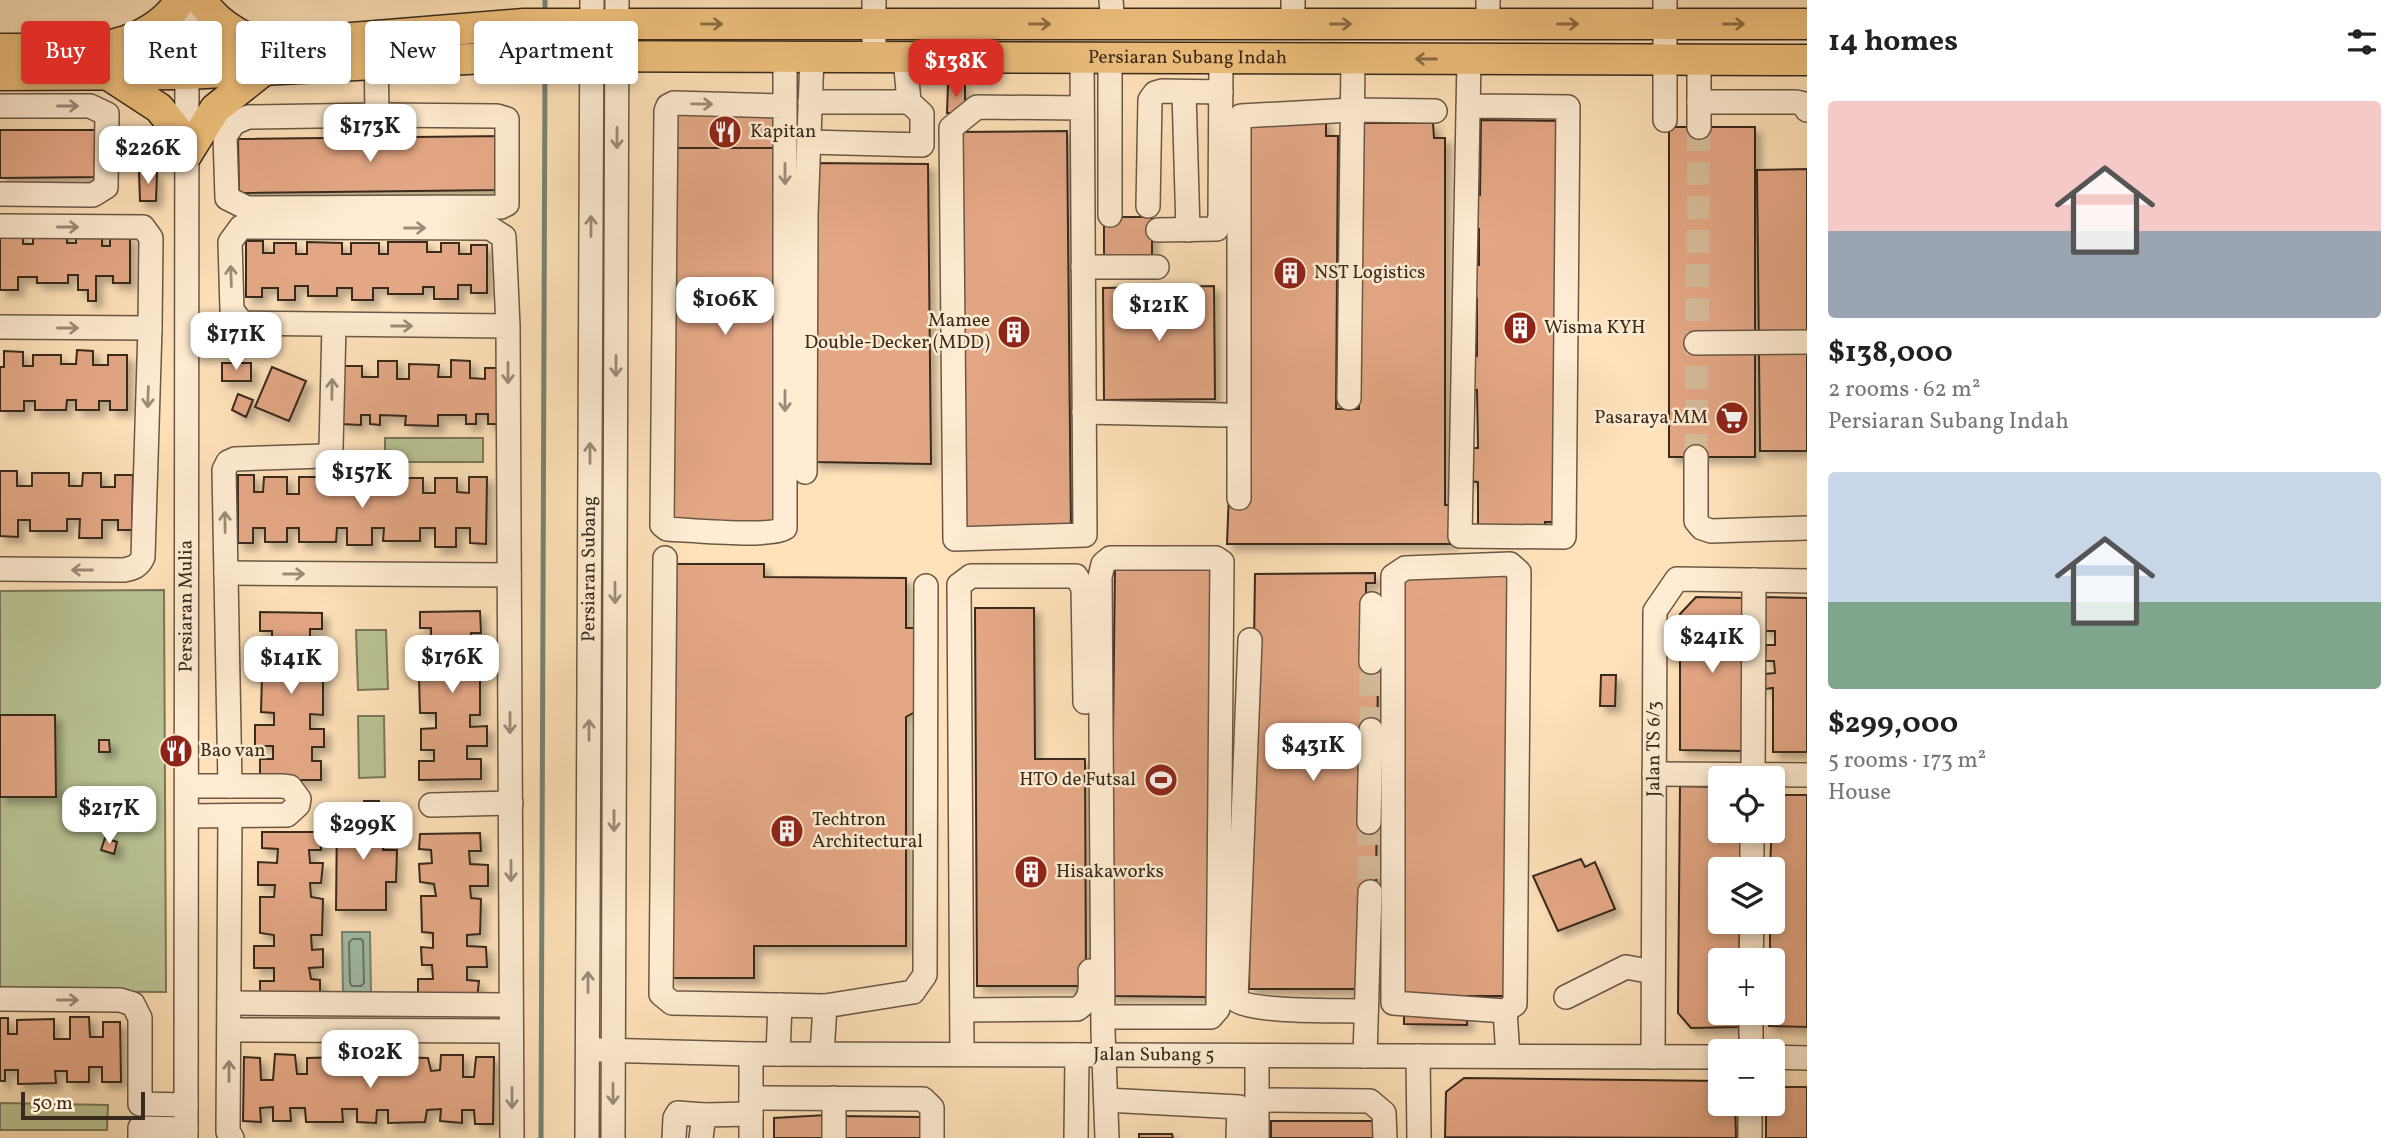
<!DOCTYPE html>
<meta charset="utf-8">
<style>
:root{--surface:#fff;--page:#f6f6f6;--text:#222;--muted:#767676;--accent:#d93025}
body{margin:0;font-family:Vollkorn,serif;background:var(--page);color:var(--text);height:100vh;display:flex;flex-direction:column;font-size:26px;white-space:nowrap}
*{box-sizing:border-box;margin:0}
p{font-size:23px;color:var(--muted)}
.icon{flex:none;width:38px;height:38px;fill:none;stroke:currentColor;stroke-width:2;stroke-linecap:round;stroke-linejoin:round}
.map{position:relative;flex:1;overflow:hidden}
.details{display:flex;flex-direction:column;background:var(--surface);width:595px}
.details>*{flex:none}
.banner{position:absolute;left:21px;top:21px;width:665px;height:63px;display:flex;gap:14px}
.fabs{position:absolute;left:1708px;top:766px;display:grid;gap:14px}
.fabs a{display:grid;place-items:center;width:77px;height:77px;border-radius:7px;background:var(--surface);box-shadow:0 4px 10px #0003;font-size:35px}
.scale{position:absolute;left:21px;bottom:18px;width:124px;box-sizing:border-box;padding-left:7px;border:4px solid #382a1e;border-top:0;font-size:19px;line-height:24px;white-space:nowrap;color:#382a1e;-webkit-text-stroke:5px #ffecd2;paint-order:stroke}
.price{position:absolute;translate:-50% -60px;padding:0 16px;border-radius:14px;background:#fff;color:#222;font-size:23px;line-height:46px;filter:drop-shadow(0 2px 4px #0008)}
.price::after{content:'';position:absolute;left:50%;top:42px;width:21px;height:16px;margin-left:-10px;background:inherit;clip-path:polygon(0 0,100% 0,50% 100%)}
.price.selected{background:var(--accent);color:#fff}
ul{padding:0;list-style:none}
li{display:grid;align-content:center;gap:14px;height:371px;padding:0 21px}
li span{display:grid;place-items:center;height:217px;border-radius:7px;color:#555}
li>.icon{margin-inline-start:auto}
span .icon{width:126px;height:126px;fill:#fffc;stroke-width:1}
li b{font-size:30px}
h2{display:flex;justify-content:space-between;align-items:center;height:84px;padding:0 21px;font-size:30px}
.pill{padding:0 24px;border-radius:7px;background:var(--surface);box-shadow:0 4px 10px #0003;font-size:24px;line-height:63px}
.pill.selected{background:var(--accent);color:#fff}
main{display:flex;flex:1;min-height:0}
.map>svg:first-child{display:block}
.green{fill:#bac495;stroke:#79775a;stroke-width:2}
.water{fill:#a1beab;stroke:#778373;stroke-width:2}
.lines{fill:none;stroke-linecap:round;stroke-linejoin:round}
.shore{stroke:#6c7464;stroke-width:2}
.stream{stroke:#778373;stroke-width:5}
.building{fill:#e4a785;stroke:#382a1e;stroke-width:2;filter:url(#shadow)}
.minor-tunnel{stroke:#d7bd9b;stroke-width:23;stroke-dasharray:23 11;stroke-linecap:butt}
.minor-casing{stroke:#6a5845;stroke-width:26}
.major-casing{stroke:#382a1e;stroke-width:33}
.minor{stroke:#ffecd2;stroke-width:23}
.major{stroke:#f0c17d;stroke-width:30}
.oneway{stroke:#8b6e49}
.oneway2{stroke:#9c8b78}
.labels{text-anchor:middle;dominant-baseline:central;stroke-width:5;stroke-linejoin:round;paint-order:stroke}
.street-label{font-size:19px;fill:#382a1e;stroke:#ffecd2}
.poi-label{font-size:19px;fill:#382a1e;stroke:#ffecd2;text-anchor:start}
</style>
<main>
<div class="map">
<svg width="1807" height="1138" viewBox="0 0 1807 1138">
<defs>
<filter id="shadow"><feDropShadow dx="6" dy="6" stdDeviation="3.5" flood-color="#0004"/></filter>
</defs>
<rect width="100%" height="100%" fill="#ffe2ba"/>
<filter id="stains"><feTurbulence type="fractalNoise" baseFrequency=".00286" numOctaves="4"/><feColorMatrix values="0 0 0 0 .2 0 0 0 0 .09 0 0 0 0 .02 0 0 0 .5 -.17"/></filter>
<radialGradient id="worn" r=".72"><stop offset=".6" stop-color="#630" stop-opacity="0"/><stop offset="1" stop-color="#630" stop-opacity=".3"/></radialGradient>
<path class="green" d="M385,438H483V462H385Z
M164,590L166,992L0,991V591Z
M356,630H386L388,689L358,690Z
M358,716H384L385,777L359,778Z
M0,1103L108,1105L107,1130H0Z"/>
<path class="water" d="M342,932H370L371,993H343Z"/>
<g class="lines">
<path class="shore" d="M353,939H361L363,941L364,983L361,986H352L350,983L349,942Z"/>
<path class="stream" d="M545,0V14
M541,1138L545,66"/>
</g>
<path class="building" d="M948,85H965V113H947Z
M675,115H776L775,148H674Z
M1326,120V136H1338L1336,409H1359L1360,123H1433L1434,138H1445V505H1456L1452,544H1227L1243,121Z
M1481,120L1564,121L1562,522H1545V533H1478V482L1468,481V448H1478L1477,390L1467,389V356H1477V299L1468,298V265H1479V229H1469L1470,195H1480Z
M1669,127H1755V457H1669Z
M0,130H99L100,177L0,178Z
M1067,131L1071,532L961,533L957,132Z
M502,136V190L239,193L238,139Z
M673,148H778L777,526L671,525Z
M812,163L928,164L931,464L813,462Z
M1807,169V451H1760L1757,170Z
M139,171L157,172L156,201H140Z
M1104,217H1152V258H1104Z
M33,232H67V243H76V232H102V246H110V235H130V283H113V276H96V301H88V290H78V275H68V283H37V277H18V290H0V233H23V244H33Z
M246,241H263V253H274V243H296V254H307V242L342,243V254H351V243H379V254H388V242H427V252H441V243H459V254H471V245H487V293H471V285H458V299H434V287H423V294H388V288H373V300H352V288H337V296H308V286H295V300H278V288H262V297H246Z
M1214,286L1215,399L1104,400L1103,288Z
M77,350L93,351V365H108V355H127V410H110V401H99V410H76V400H67L66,410H35V401H24V411H0V367H4V351L23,352V366H33V355H61V364H76Z
M451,360L470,361V378L485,379V368H504L503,424H488V414H476V424H466V415H438V426L405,425L406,416L380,415V425L370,424V415H361V425L341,424L342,366H362V377H378V361H397V379H409V364L439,365L438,377H451Z
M222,363H251V381H222Z
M272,367L306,381L289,421L255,407Z
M238,394L253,400L246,417L232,410Z
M0,471H17V486H32V473H69V486H82L83,473H101V487H115V475H133L132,530H118V520H102V538H79L80,519H67V531H30V520H18V537L0,536Z
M238,475H254V492H263L264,477H287V494H299V477H337L336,494H348V478H370V494H381V478H423V493H435V478H457V492L469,493V477H487L486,544L470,543V528H456V547H435V528H420V541H383L384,528H372V545H347V528H337L336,542H299V528H287V542H265V528H253V543H238Z
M1115,563L1213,564L1207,997L1110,996Z
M669,564H764V577L906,578V628H923L922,708L906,717V946H754V978H667Z
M1375,573V583H1366V662H1378L1376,892L1364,989H1249L1255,574Z
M1404,575L1510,576L1508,996H1403Z
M1696,597L1742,598L1743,751L1680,750V614Z
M1762,597L1807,598V752H1773V688L1765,689L1764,674L1775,673L1774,661H1765L1766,645H1775V631H1762Z
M975,608H1034L1035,759H1085L1086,986H977Z
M480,611L481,633H471V641L486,640V666H468L469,677H480V715H470V727L487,726V746H467V759H481V779L419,780V761H434V750H421V729L436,728V713H420L419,677L435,676V664L420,665V641L431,640V628H420V612Z
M260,612L322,613V629H310V641H324V664H311V676H323V715L310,714V729H324V747H312V761H321V780H260V759H273V746H255V725H274V713L261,712L262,675L275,676V663H256V642H272V631H260Z
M1601,675H1616L1615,706H1600Z
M0,715H55L56,797H0Z
M99,740H109L110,752H99Z
M1680,786L1720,787V831H1741V870H1720V922H1740L1739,961H1720V1013H1739V1027L1691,1028L1678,1013Z
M1773,795H1807V1027L1769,1026V1013H1773V961H1770V922H1773V870H1770Z
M364,801H379V816H383V850H397L396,882H386V910H336L337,818H364Z
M262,832H320L321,850H309L310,863H323L321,883H310L311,897L323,899L322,935H311L312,950L323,949V967L309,968L311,979L320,980V997L260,996V981H274V968H254V946H274V935L260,933V897H274L275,885H258V862L277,863L278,849L262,848Z
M480,833L481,851H469L470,864L488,865V886H470L471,898L481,899L480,934L467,935V946L486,947L487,967H467V980L479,981L477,998H418V979H433L432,965H422L421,947L433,948V933L422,932L421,896H436L434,884L420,882L419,864L432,863L431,850L419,849L420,834Z
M105,838L117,842L114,854L101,850Z
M1581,859L1585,867L1595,862L1615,909L1558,931L1533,876Z
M1404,1012L1467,1014V1025L1404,1024Z
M70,1017H89L90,1037H103V1022H120L121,1082H102V1067H89V1082H67V1071H55L56,1083L18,1084V1070H5V1081H0V1018H8V1034H17V1020L54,1019V1039H70Z
M275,1054L295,1055L297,1074H307V1058L344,1057L346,1072H356V1056H376V1074H392V1057L428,1058L431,1071L440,1070L441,1055H463V1077H474L476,1057H494L493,1124H475L474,1110H462V1123L440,1121L441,1109L427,1110L425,1122L388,1123V1110H377L376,1123L357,1122V1109H342L343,1122H306L305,1108H290L291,1121H273V1107L260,1108L261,1122L243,1121L244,1057L260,1058L261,1080H273Z
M1464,1078L1720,1081V1104H1735L1736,1138L1445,1137L1446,1092Z
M1773,1087H1807V1138H1766V1104H1773Z
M826,1115V1138H774V1118Z
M838,1116L921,1117V1138H838Z
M1271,1121H1375V1138H1271Z
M1139,1134H1172L1173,1138H1139Z"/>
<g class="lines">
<path class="minor-tunnel" d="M1696,457L1699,127
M1371,730V662
M1369,822L1370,892"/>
<defs>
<g id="minor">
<path d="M874,0V57"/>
<path d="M1111,0L1113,24"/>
<path d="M1293,0V24"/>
<path d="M1488,0V24"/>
<path d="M376,48L377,115"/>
<path d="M1082,58L1085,535L955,539L951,128L977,107L1082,108"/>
<path d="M1110,58V215"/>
<path d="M1184,92L1188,230"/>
<path d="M810,102H909"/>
<path d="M1699,102H1796L1804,104L1807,110"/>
<path d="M0,106H90L107,114L106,187L93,195L0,194"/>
<path d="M784,106L674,103L668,106L666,111L662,525L667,529C690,530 770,538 785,528V57"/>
<path d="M1468,106L1568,107L1564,537L1460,536L1469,59"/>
<path d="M377,115L497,116L507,119V204L501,207L247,208L227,198L225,136L234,123L248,117Z"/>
<path d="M1665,120V0"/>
<path d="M1699,127V60"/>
<path d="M809,142L922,145V114L909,102L905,57"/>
<path d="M1148,206L1150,100L1155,93L1162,91L1221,92"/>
<path d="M0,226L143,227L151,238L150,328L143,557C139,566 134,568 124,570L0,569"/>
<path d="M1158,230L1217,229L1220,217L1221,58"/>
<path d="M1083,267H1157"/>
<path d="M508,326L242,323L232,310L230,242L241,227L490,228L504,237L508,326L512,1138"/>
<path d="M0,327L150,328"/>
<path d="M1696,343L1807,342"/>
<path d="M1349,398L1353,59"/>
<path d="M1084,412L1224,415"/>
<path d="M1696,457V521L1702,528L1711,531L1807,528"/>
<path d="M805,472L806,214L812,57"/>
<path d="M1239,498V122L1241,116L1352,110L1435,111"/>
<path d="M665,558L661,994L672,1003L825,1006"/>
<path d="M226,573L509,575"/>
<path d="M1250,640L1236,1000C1253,1013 1339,1010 1365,1011"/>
<path d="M1371,662L1372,604"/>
<path d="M1654,774L1807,775"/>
<path d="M1753,779L1754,580"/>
<path d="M188,786H282L290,787L299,799L298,805L287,815L188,816"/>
<path d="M230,786L224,470L228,462L235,459L325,456L331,448L334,325"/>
<path d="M431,805L511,803"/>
<path d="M230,816L228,1132L232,1138"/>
<path d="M1369,822L1371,730"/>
<path d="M1752,870V831"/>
<path d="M1751,961L1752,922"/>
<path d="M1566,997L1626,967L1653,972"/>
<path d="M0,999L120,1000L133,1004L140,1018V1104L186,1105"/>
<path d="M229,1003L511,1005"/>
<path d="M962,1010L1077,1009C1092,1000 1091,987 1090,971"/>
<path d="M1505,1011L1393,1003V576L1405,568L1510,564L1519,572L1515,1004L1505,1011L1508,1056"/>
<path d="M1103,1017H1211L1218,1009L1222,562L1216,558H1110L1103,564L1100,577L1103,1031L1107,1138"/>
<path d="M229,1030L511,1031"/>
<path id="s1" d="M598,1050L751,1054L1720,1057"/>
<path d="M1751,1052V1013"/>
<path d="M751,1054V1138"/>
<path d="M778,1054L780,1005"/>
<path d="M822,1054L825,1006L913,992L925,975L926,586"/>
<path d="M962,1054L959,585L971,576H1076L1083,588L1085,702"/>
<path d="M1257,1056V1138"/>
<path d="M1365,1056L1370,892"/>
<path d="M1418,1056L1419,1138"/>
<path id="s2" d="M1653,1057L1655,611L1677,579L1807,581"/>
<path d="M1773,1057L1807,1058"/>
<path d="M751,1098L923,1099L932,1108V1138"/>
<path d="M1106,1100L1239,1107L1238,1138"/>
<path d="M1257,1100L1370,1101L1384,1113L1385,1138"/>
<path d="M140,1138V1128L186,1129"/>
<path id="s3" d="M186,1138L187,0"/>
<path id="s4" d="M587,1138L592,0"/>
<path d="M613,1138L617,0"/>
<path d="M674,1138L675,1118L678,1113L704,1115"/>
<path d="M701,1138L704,1115L751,1114"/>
<path d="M834,1138V1098"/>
<path d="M1076,1138L1077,1055"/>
<path d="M1750,1138V1104"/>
</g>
<g id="major">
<path d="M201,0C215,21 238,36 262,44"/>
<path d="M115,44C140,38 167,23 180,0"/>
<path d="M0,49H157L266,45L524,24H1807"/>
<path d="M107,74L159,108L187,143"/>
<path id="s5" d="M0,75L187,74L526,56L1807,60"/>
<path d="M187,154L215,109L264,70"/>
</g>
</defs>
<use href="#minor" class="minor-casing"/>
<use href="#major" class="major-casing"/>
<use href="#minor" class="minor"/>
<use href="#major" class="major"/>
</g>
<defs><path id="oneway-shaft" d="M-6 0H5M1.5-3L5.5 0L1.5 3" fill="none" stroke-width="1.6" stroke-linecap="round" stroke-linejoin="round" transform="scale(1.75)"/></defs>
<g class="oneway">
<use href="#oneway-shaft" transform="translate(712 24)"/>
<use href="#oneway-shaft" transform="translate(1040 24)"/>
<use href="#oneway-shaft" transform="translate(1341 24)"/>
<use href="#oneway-shaft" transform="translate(1568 24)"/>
<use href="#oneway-shaft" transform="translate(1734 24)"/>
<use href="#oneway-shaft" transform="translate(1426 59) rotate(-180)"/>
</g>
<g class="oneway2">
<use href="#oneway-shaft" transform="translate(702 104) rotate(1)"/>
<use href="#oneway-shaft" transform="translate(68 106)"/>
<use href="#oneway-shaft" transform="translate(617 138) rotate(90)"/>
<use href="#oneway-shaft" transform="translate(785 174) rotate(90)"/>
<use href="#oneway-shaft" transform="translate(591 226) rotate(-90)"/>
<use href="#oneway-shaft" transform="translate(68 227)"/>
<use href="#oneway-shaft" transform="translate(415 228)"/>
<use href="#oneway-shaft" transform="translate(231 276) rotate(-92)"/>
<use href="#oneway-shaft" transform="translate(402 326)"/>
<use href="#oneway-shaft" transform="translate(68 328)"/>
<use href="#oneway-shaft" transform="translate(616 366) rotate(90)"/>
<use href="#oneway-shaft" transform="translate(508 373) rotate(90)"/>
<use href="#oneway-shaft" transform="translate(332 389) rotate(-89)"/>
<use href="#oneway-shaft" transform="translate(148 397) rotate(92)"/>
<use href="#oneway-shaft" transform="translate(785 401) rotate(90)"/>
<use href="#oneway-shaft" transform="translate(590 453) rotate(-90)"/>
<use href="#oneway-shaft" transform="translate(225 522) rotate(-91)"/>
<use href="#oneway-shaft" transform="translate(82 570) rotate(-180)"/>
<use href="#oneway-shaft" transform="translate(294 574)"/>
<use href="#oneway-shaft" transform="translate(615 593) rotate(90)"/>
<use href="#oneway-shaft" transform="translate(510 723) rotate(90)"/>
<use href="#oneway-shaft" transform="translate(589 730) rotate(-90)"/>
<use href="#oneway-shaft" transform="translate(614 821) rotate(90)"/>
<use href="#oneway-shaft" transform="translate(511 871) rotate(90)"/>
<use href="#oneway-shaft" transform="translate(588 982) rotate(-90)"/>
<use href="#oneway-shaft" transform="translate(68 1000)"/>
<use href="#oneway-shaft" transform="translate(229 1071) rotate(-90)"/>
<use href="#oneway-shaft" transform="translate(613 1094) rotate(90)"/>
<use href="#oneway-shaft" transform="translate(512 1098) rotate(90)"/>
</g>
<defs>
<symbol id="restaurant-disc" viewBox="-11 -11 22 22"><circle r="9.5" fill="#8f2418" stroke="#ffecd2"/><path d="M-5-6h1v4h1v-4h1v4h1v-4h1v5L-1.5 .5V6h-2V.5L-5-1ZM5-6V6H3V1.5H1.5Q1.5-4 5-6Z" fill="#fff"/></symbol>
<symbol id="building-disc" viewBox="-11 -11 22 22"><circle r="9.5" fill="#8f2418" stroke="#ffecd2"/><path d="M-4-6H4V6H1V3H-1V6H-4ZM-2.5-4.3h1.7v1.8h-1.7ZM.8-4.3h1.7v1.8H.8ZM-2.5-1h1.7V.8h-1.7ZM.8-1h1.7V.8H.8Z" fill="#fff"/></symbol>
<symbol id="supermarket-disc" viewBox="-11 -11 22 22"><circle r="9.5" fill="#8f2418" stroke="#ffecd2"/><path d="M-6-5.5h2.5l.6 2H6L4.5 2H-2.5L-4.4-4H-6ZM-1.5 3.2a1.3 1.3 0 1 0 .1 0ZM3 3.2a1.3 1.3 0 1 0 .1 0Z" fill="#fff"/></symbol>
<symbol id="stadium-disc" viewBox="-11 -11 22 22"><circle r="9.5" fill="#8f2418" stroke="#ffecd2"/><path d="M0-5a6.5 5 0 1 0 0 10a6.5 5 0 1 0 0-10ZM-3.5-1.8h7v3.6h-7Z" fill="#fff"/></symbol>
</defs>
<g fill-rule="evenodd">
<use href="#restaurant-disc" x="706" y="113" width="38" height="38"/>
<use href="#building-disc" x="1271" y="254" width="38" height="38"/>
<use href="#building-disc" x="1501" y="309" width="38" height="38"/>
<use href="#building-disc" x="995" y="313" width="38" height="38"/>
<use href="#supermarket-disc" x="1713" y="399" width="38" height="38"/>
<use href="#restaurant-disc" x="157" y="732" width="38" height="38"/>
<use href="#stadium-disc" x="1142" y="761" width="38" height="38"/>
<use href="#building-disc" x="768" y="812" width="38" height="38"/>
<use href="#building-disc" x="1012" y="853" width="38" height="38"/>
</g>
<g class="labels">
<g class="street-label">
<text stroke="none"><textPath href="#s5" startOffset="1188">Persiaran Subang Indah</textPath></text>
<text stroke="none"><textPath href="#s4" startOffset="569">Persiaran Subang</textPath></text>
<text stroke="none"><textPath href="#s3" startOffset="532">Persiaran Mulia</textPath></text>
<text stroke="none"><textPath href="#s2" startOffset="308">Jalan TS 6/3</textPath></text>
<text stroke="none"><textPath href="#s1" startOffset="556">Jalan Subang 5</textPath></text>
</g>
<g class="poi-label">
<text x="750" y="132">Kapitan</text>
<text x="1314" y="273">NST Logistics</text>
<text x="990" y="321" text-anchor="end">Mamee<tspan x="990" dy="22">Double-Decker (MDD)</tspan></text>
<text x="1544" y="328">Wisma KYH</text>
<text x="1708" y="418" text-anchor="end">Pasaraya MM</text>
<text x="200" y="751">Bao van</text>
<text x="1136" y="780" text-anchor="end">HTO de Futsal</text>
<text x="812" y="820">Techtron<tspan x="812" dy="22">Architectural</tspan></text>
<text x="1056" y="872">Hisakaworks</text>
</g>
</g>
<rect width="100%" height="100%" filter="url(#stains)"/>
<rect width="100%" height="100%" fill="url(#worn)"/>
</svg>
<div class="fabs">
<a><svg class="icon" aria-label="locate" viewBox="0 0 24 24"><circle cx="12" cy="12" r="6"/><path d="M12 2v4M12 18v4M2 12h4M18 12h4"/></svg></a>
<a><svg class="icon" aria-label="layers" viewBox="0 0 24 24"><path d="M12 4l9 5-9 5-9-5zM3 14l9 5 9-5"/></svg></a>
<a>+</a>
<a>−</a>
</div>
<div class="scale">50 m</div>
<b class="price selected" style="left:956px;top:99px">$138K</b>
<b class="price" style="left:370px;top:164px">$173K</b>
<b class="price" style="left:148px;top:186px">$226K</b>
<b class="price" style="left:725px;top:337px">$106K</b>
<b class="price" style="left:1159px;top:343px">$121K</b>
<b class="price" style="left:236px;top:372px">$171K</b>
<b class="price" style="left:362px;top:510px">$157K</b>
<b class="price" style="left:1712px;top:675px">$241K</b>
<b class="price" style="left:452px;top:695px">$176K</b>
<b class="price" style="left:291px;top:696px">$141K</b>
<b class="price" style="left:1313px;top:783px">$431K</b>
<b class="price" style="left:109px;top:846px">$217K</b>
<b class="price" style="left:363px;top:862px">$299K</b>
<b class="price" style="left:370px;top:1090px">$102K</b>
<div class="banner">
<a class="pill selected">Buy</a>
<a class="pill">Rent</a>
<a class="pill">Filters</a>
<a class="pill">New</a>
<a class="pill">Apartment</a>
</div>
</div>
<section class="details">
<h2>14 homes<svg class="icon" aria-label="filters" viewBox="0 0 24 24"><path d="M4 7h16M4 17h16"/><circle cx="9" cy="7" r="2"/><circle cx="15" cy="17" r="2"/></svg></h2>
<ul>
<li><span style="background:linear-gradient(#f6c9c9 60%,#9aa5b1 0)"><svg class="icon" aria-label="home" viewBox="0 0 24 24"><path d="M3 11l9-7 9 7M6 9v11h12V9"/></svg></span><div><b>$138,000</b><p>2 rooms · 62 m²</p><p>Persiaran Subang Indah</p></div></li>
<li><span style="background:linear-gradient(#c9d6e8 60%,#7fa58c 0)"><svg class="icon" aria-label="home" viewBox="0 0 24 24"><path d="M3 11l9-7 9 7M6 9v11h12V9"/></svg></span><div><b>$299,000</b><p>5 rooms · 173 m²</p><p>House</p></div></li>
</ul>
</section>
</main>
